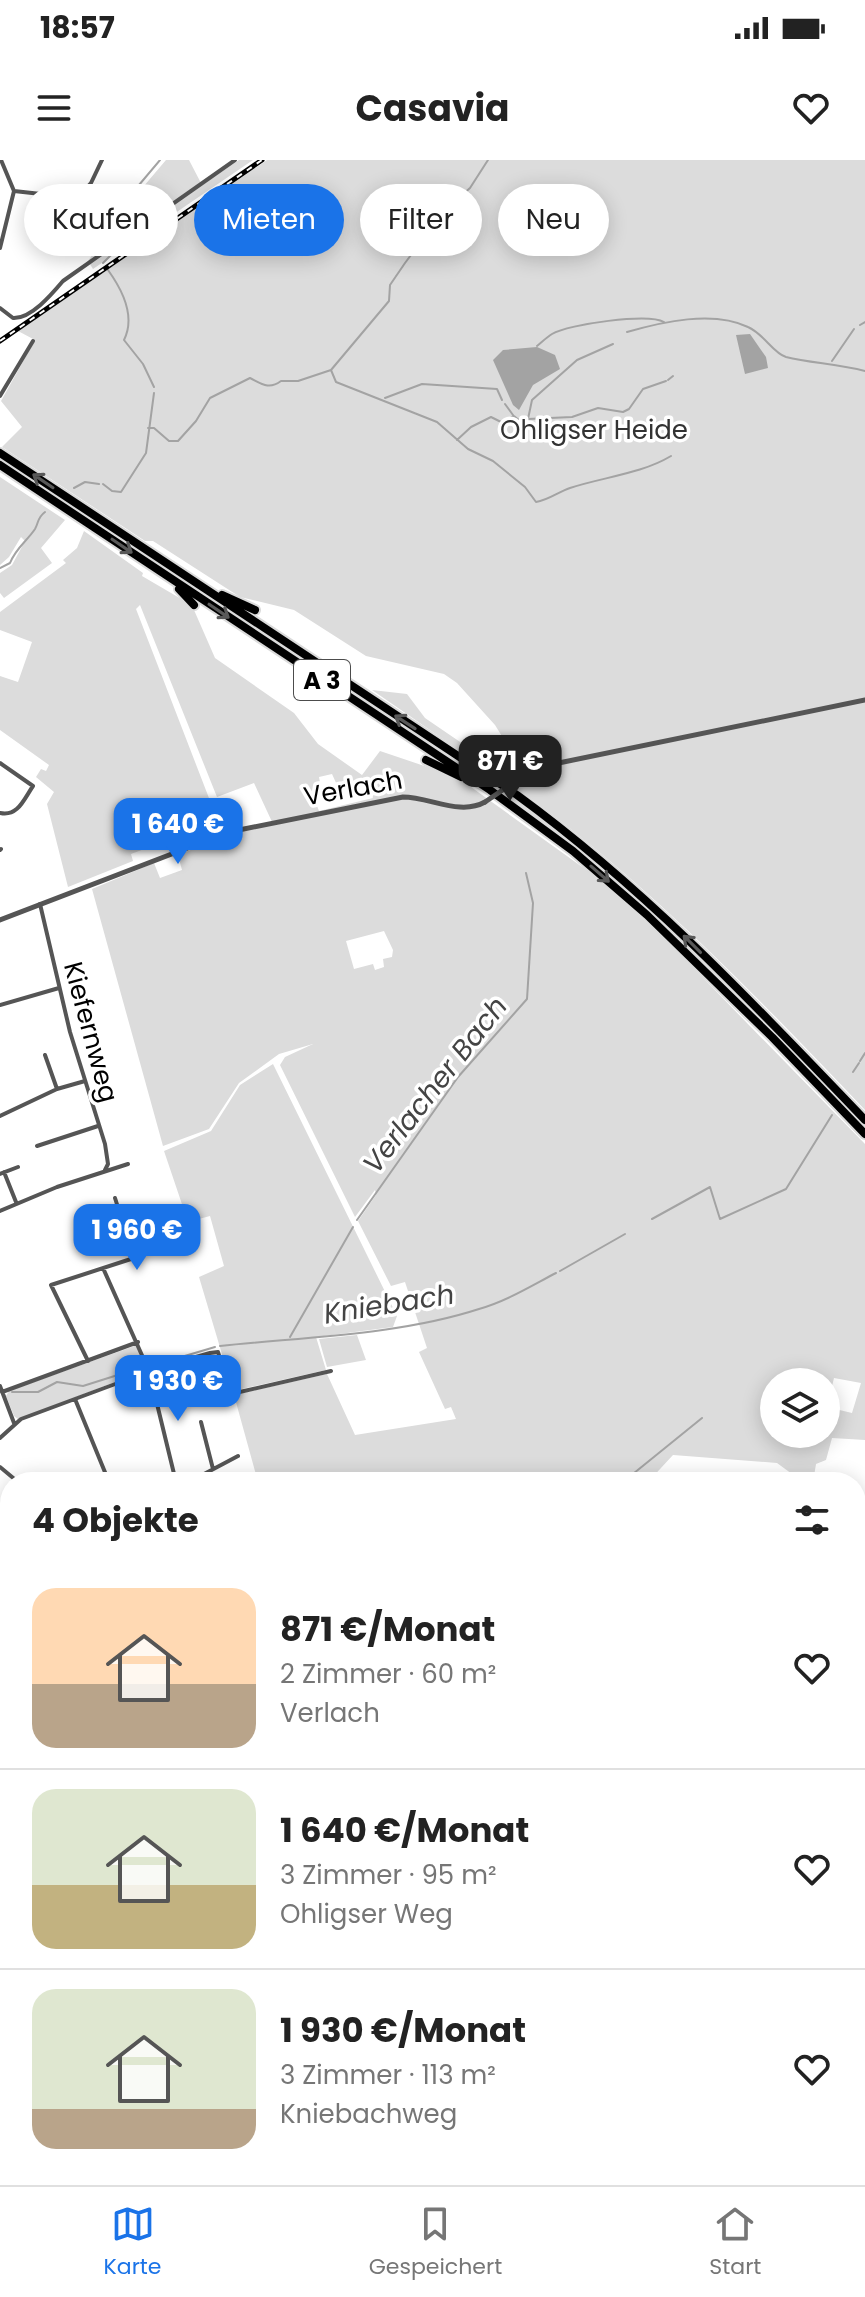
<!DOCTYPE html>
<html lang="de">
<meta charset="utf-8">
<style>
:root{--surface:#fff;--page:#f2f2f2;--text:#222;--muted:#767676;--line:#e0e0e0;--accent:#1a73e8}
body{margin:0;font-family:Poppins,sans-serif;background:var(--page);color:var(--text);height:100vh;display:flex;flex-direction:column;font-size:30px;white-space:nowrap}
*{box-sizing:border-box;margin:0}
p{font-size:26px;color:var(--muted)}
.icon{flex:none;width:44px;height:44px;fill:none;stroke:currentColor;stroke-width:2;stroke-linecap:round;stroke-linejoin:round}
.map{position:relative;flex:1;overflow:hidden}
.panel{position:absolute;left:0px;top:1312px;width:866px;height:714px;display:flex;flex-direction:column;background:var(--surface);border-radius:32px 32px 0 0;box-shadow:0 4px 20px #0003}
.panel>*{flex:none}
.hud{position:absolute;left:24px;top:24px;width:818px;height:72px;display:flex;gap:16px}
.tools{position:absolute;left:760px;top:1208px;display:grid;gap:16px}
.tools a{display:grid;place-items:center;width:80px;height:80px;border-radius:50%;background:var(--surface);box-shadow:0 4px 20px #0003;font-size:40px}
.price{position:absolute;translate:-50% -68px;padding:0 18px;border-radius:16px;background:var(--accent);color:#fff;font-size:26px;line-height:52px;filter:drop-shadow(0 2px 4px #0008)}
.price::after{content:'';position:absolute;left:50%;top:48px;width:24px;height:18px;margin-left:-12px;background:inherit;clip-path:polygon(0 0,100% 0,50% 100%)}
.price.current{background:#222;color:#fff}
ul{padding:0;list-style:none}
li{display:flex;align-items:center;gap:24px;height:200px;padding:0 32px}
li+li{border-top:2px solid var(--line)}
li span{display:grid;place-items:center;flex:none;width:224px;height:160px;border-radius:24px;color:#555}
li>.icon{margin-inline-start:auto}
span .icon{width:96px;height:96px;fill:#fffc;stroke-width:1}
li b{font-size:34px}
h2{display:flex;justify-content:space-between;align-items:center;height:96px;padding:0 32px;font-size:34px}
.chip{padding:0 28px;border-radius:36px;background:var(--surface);box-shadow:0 4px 20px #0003;font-size:28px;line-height:72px}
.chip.current{background:var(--accent);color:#fff}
.status{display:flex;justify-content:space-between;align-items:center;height:56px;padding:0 40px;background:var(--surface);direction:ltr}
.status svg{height:22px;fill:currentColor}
header{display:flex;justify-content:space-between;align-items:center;height:104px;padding:0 32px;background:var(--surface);font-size:36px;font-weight:700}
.menu{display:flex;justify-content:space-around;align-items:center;height:112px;border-top:2px solid var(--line);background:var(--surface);font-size:22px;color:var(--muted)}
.menu a{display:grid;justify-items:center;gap:4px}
.menu .current{color:var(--accent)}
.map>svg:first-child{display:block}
.green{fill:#dcdcdc;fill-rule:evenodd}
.water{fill:#a3a3a3}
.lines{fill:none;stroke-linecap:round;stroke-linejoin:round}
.stream{stroke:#a3a3a3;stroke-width:2}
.motorway-casing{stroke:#dbdbdb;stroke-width:12}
.minor{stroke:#555;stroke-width:4}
.tertiary{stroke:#555;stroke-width:5}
.secondary{stroke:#222;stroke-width:5}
.motorway{stroke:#000;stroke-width:8}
.rail-casing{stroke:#000;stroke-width:5}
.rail{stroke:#fff;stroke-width:2;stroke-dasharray:6;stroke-linecap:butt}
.tertiary-bridge{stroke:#555;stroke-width:5}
.oneway{stroke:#595959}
.labels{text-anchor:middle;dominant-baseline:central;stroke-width:7;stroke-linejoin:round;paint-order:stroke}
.shield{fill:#fff;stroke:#4c4c4c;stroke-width:2}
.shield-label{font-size:24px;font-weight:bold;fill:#000}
.park-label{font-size:26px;fill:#333;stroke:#fff}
.street-label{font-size:26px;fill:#000;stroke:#fff}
.water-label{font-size:28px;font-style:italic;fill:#444;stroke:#fff}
</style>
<div class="status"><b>18:57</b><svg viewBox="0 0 49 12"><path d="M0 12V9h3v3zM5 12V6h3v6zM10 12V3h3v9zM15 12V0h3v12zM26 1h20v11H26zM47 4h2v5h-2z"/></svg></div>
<header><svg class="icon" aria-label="menu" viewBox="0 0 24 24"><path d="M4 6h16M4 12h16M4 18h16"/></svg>Casavia<svg class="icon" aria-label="heart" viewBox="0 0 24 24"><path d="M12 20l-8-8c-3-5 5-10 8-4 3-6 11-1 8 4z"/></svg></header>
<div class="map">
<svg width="865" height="2025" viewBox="0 0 865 2025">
<rect width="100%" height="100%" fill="#fff"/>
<path class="green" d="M166,0H189L202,25L239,0H253L93,109L88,101L121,53Z
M267,0H865V950C757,836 643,718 515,627L527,617L521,605L517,606L513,594L495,565L457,523L444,514L366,496L294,450L240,437L153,381H145L2,287L22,267L1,241L35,180L18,171Z
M0,317L65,360L41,388L52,403L4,438L0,433V413L12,405L25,381L21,377L9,397L0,405Z
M84,371L143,413L142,416L183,440L194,450L215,498L294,553L318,584L362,615L380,591L457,617L599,719L669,783L865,984V1280L832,1278L826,1300L816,1304L813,1322H803L777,1303L673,1295L648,1322H258L234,1235L327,1214L355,1275L456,1259L451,1247L445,1249L419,1192L427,1188L405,1122L391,1126L358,1061L376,1035L375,1030L355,1057L280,905L285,897L313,884L279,894L239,923L209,969L163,986L92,729L154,703L160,718L182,710L178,695L231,674L273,664L254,623L217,637L140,445L136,449L219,664L215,672L193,680L187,673L131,694L133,701L68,727L47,644L54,632L36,617L41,609L46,611L49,605L0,570V516L18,522L32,482L0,470V452L66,403L63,400L77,388ZM332,614L337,625L363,618L373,638L319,651L312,633L321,629L319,617ZM384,771L393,790L392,797L383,799L384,807L375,810L373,804L354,809L346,781ZM834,1218L861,1223L852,1253L827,1247ZM774,1222H826V1274H774Z
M372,530L407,534L425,558L466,586L482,606Z
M273,904L397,1156L393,1167L316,1177L326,1210L233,1231L199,1117L224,1106L210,1056L188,1062L164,991L211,971L240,925Z
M357,1175L366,1200L327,1207L319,1179Z
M137,1185L144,1211L18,1259L14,1256L6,1236L9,1231Z
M213,1195L217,1198L223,1217L190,1225L182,1203Z
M856,1589L865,1596V1675L856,1669Z
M0,1614L10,1627V1701L0,1707Z"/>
<path class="water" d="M750,174L766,197L768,208L745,214L736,175Z
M537,187L555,195L560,209L533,225L519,250L513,245L493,200L503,190Z
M0,1985L10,1988V2016H52L67,2025H0Z"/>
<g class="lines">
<path class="stream" d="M110,85L105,76L123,44L160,0
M103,103L110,96L112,89
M108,110C121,128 136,156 124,180L143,204L154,227
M860,165L865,162
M627,172C662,162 713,150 748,167C764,174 773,193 786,197C810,203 838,204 865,211
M613,184L577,200L532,240L528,259L572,257L598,248L623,252L629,249L643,229L666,221
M537,186C542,182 547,177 552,174C569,164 648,153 664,162
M832,201L854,169
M331,210L389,141L390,125L405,103L444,51L470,28L488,0
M668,220L673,216
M385,238L422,224L497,229L502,240
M505,244L513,255
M148,268H154L169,281H178L196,261L210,238L250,218C262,224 269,230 281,221H298L331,210L336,222L437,262L468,289L493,301L525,327L536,342C549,340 558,332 570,328C603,317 641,314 671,296
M457,280L471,267L491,257L501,262L514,256L520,261
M103,324L112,331L121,332L146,293L154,233
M74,328L85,322L99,324
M0,408L10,403C16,388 27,381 35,369C39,362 37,358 45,352
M860,901L865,893
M853,912L859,903
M652,1059L710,1027L720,1059L786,1029L832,955
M357,1060L458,917L527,839L533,743L526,713
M560,1111L625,1074
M290,1177L353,1067
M220,1186C304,1177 399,1175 479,1149C507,1141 531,1126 556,1113
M151,1206L215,1187
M12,1232H38L57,1222L83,1226L143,1207
M623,1322L702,1258
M856,1378L865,1369
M0,1709L10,1703
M257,2025L262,2016"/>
<defs>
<path id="motorway" d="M0,293L517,635C646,729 755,845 865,960
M0,305L490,630L573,691L647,755L772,877L865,974
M179,429L194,445
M222,435L255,450
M426,600L461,617"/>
</defs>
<use href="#motorway" class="motorway-casing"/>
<path class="minor" d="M14,31L77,38L91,23L102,0
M0,88L14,31L1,0
M0,148L13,158C31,159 52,134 63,121L235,0
M0,236L33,181
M0,603L33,626C24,639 18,657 0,653
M0,690L1,689
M40,744L70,872L105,984L108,1004L105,1010
M0,845L59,828
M45,895L57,929
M0,956L57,929L85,921
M37,986L98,966
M4,1012L16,1042
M0,1014L18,1007
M0,1051L57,1027L128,1004
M103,1108L149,1211L176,1322
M88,1201L51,1125L134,1098L115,1038
M0,1226L14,1263
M2,1232L138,1182
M75,1239L109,1322
M201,1262L213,1309
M0,1278L21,1259L161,1207L210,1193L218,1192L231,1234L331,1211
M0,1307L18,1322
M189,1322L238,1296
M0,1425L10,1420
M0,1526L10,1522
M0,1528L10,1543
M856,1542L865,1547
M856,1673L865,1680
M856,1755L865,1741
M856,1855L865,1861
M856,1940L865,1946
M0,1971L10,1976
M78,2016L92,2025
M415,2016L422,2025
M483,2016L487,2020
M564,2016L576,2025
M745,2016L818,2025
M841,2016L857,2025
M118,2025L126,2016
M364,2025L375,2016
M551,2025L561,2016
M626,2025L632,2016
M700,2025L707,2016"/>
<path class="tertiary" d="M519,619L549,605L865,540
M0,760L229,672L403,637C430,637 460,656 485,642"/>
<path class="secondary" d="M0,1786L10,1797
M217,2016L224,2025"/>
<use href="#motorway" class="motorway"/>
<defs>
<path id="rail" d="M0,181L262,0"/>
</defs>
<use href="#rail" class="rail-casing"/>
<use href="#rail" class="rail"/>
<path class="tertiary-bridge" d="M485,642L519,619"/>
</g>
<defs><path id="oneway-shaft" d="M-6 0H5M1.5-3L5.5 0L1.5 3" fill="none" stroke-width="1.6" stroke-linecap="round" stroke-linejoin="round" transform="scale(2)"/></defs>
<g class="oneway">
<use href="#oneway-shaft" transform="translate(43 321) rotate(-146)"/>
<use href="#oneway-shaft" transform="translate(122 386) rotate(34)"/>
<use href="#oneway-shaft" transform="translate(219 451) rotate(34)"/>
<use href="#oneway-shaft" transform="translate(405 562) rotate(-147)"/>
<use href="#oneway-shaft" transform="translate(600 714) rotate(41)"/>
<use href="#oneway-shaft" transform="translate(692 784) rotate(-135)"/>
</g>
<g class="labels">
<rect class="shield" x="294" y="500" width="56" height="40" rx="6"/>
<g class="shield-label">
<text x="322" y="520">A 3</text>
</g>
<g class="park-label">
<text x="594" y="270">Ohligser Heide</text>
</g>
<g class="street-label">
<text transform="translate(353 628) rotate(-10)">Verlach</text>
<text transform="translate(91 872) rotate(75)">Kiefernweg</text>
</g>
<g class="water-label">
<text transform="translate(435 925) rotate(-52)">Verlacher Bach</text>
<text transform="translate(389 1144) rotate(-9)">Kniebach</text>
</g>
</g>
</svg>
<div class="tools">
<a><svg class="icon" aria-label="layers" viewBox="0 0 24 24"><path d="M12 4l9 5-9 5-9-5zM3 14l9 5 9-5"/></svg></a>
</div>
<b class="price current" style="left:510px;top:643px">871 €</b>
<b class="price" style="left:178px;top:706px">1 640 €</b>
<b class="price" style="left:137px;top:1112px">1 960 €</b>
<b class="price" style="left:178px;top:1263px">1 930 €</b>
<div class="hud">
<a class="chip">Kaufen</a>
<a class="chip current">Mieten</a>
<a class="chip">Filter</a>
<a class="chip">Neu</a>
</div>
<section class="panel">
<h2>4 Objekte<svg class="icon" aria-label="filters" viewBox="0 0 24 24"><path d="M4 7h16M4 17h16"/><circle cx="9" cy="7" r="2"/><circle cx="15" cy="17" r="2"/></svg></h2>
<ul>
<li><span style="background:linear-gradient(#ffd9b3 60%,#b9a48a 0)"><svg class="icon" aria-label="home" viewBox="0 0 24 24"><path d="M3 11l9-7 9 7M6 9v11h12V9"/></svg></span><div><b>871 €/Monat</b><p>2 Zimmer · 60 m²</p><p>Verlach</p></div><svg class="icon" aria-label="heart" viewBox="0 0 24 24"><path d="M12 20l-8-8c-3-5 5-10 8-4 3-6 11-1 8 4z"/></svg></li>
<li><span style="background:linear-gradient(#dfe7d0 60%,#c2b280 0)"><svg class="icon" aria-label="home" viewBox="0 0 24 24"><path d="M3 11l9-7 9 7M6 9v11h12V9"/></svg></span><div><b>1 640 €/Monat</b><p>3 Zimmer · 95 m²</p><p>Ohligser Weg</p></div><svg class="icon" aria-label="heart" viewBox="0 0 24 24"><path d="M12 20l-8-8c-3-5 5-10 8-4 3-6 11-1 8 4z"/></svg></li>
<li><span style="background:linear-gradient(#dfe7d0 75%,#b9a48a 0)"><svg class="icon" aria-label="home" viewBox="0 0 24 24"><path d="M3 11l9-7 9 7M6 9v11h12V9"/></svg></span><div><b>1 930 €/Monat</b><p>3 Zimmer · 113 m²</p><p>Kniebachweg</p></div><svg class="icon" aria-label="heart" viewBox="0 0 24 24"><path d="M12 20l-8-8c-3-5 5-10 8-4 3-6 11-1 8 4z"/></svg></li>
</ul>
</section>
</div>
<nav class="menu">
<a class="current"><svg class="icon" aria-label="map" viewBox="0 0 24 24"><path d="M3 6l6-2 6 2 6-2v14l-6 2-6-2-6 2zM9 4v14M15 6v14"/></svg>Karte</a>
<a><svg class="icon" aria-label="saved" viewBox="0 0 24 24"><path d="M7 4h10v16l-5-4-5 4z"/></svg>Gespeichert</a>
<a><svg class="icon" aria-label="home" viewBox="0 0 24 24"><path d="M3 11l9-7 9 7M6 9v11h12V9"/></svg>Start</a>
</nav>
